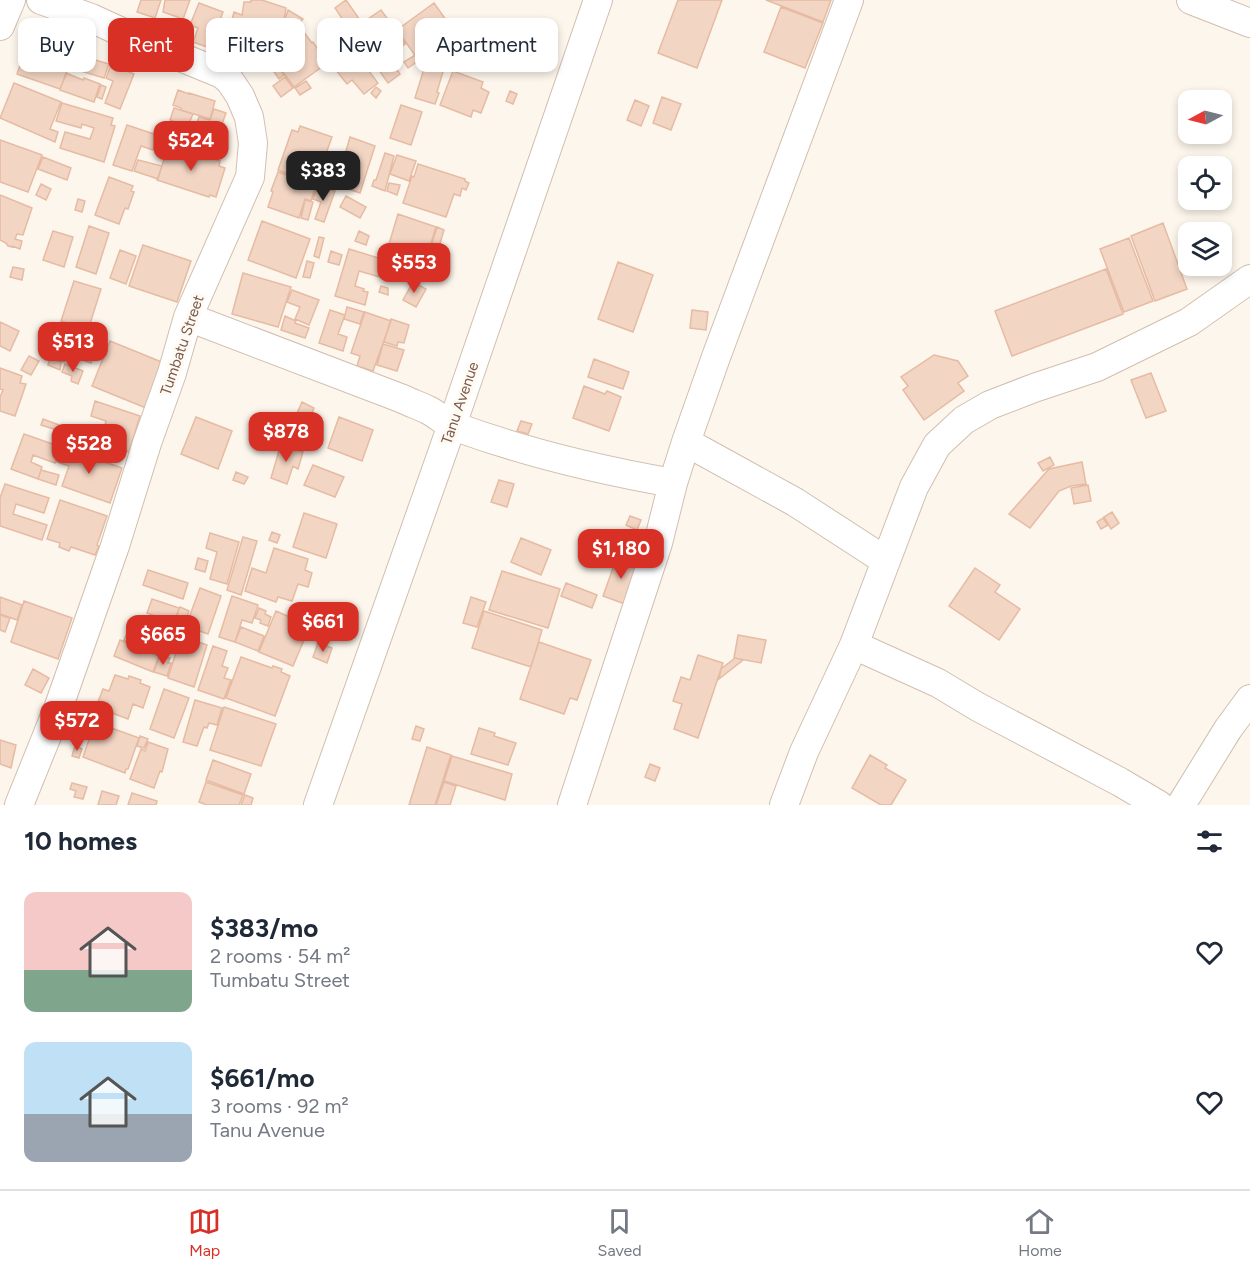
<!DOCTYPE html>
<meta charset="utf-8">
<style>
:root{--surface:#fff;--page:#f2f2f3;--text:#1f2937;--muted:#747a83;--line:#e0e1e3;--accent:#d93025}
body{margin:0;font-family:Figtree,sans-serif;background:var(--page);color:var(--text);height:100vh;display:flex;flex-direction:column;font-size:22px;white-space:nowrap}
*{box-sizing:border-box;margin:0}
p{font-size:20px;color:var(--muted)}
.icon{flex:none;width:33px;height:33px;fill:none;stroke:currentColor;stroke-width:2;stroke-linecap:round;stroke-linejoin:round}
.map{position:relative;height:805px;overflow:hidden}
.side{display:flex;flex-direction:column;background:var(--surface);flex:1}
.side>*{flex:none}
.guide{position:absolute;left:18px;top:18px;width:600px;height:54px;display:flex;gap:12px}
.needle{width:39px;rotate:263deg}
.controls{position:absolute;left:1178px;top:90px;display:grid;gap:12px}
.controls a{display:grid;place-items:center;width:54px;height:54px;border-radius:12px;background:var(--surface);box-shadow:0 3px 9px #0003;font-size:30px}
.price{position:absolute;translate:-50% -51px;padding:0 14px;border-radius:12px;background:var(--accent);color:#fff;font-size:20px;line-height:39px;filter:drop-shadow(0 2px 3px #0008)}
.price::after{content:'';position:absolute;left:50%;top:36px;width:18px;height:14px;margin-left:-9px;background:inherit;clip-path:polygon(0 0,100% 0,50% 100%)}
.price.on{background:#222;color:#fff}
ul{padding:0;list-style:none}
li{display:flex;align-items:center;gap:18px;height:150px;padding:0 24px}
li span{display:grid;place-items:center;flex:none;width:168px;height:120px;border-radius:12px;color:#555}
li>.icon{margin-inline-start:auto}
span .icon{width:72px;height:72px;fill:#fffc;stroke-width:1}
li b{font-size:26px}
h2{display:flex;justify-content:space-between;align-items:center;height:72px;padding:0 24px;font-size:26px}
.chip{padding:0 21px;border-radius:12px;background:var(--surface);box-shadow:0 3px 9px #0003;font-size:21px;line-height:54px}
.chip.on{background:var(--accent);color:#fff}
.dock{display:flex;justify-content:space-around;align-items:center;height:84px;border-top:2px solid var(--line);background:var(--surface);font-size:16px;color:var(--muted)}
.dock a{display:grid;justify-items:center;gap:3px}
.dock .on{color:var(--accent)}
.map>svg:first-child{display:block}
.building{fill:#f3d5c3;stroke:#e6bba3;stroke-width:1.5}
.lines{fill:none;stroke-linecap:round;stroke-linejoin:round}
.minor-casing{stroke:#d1beb0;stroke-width:30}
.minor{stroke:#fff;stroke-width:28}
.labels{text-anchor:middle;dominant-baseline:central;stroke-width:6;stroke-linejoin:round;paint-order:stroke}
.street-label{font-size:15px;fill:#7a5c4d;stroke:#fffaf3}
</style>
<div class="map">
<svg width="1250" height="805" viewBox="0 0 1250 805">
<rect width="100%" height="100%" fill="#fdf6ec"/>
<path class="building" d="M141,0H161L155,18L137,12Z
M165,0H190L183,19L163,12Z
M251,0H262L286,8L284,20L297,28L284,40L279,35L272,45L262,42L260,54L223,43L226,30L229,31L234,12L242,15L244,2H251Z
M346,0L362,23L381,10L390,22L359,44L335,8Z
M678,0H722L697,68L658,53Z
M766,0H831L823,22Z
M199,3L223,12L210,48L193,42L198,28L190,25Z
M434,3L456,34L419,61L397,30Z
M781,7L823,23L805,68L764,52Z
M288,10L303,19L297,27L285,19Z
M339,24L348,35L339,43L330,32Z
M303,31L312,43L313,42L321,54L323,52L330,61L294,87L271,56Z
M396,31L405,44L396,50L401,58L393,64L400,74L388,83L366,52Z
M30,37L75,53L60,89L17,74Z
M75,54L109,64L104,78L71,68Z
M356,54L378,83L364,94L352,80L347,84L335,69Z
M415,55L418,61L408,68L404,62Z
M272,59L284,75L279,79L267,62Z
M426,62L444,68L437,92L439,93L435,104L415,98Z
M111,65L134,74L120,109L105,103L113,81L106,78Z
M453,71L483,82L481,88L489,92L481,113L473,110L471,117L440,105Z
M66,73L83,80L84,78L100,84L94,102L60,90Z
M285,77L293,88L281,97L273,86Z
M306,81L311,88L300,95L295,88Z
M14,83L61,102L50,129L58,132L55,142L0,118Z
M101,85L106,87L102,99L97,97Z
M376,87L381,91L376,98L371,93Z
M178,90L189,94V93L215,101L210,119L181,110V108L173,105Z
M510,91L517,94L513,104L506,101Z
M662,97L681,104L671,130L653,123Z
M635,100L649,106L641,126L627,120Z
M62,103L113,118L111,125L115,126L104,162L60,148L65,132L90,139L94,128L82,124L81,128L56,121Z
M401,105L422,112L411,145L390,138Z
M174,108L193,114L190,121L196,123L193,130L178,125L179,123L170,120Z
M214,109L226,113L222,124H224L220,137L210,134L211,130L202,127L201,130L195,128L199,117L210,120Z
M127,125L157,135L153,150L141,146L132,171L113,165Z
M300,126L332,137L323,162L334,166L328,182L298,172L297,177L278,170L292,130L298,132Z
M350,137L375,146L360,193L340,186L352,153L346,151Z
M0,140L42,155L28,192L0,182Z
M169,145L220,161L219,166L225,168L216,197L210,195L209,197L157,180Z
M385,153L394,156L385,191L372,186L374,180H376Z
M397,155L416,161L409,181L390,174Z
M43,157L71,168L67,180L38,169Z
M138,160L162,166L158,179L134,171Z
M418,164L465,179V181L469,183L466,190L462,188L460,196L454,194L446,217L403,203L412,176L414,177Z
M335,168L342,170L339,178L332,176Z
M278,172L316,185L311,201L305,199L299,218L268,207L273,192L271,191Z
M109,177L133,186L131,191L134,192L128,209L125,208L119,224L95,215Z
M389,183L400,185L397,195L387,191Z
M41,184L51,189L46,200L36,195Z
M318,185L335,191L324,222L315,219L321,202L313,199Z
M0,195L32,208L23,235L17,234L15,239L22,241L20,249L12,246V247L8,246L6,243L0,240Z
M346,196L366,207L360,218L340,207Z
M78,199L85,201L82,212L75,210Z
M305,200L313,202L308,220L301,218Z
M398,214L436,227L424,266L386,254Z
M262,221L310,239L296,278L248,260Z
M1163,223L1187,289L1155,301L1131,236Z
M89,226L109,233L96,274L76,267Z
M437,227L444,230L439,247L437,246L430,266L425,265Z
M53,231L73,237L64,267L43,260Z
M359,231L369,236L366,245L355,241Z
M319,237L324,238L319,258L314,256Z
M1129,238L1153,301L1124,312L1100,249Z
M143,245L191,261L177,302L129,286Z
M349,249L385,260L380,277L359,271L355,286L364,289L363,291L368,292L365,305L335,296Z
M120,250L136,256L126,284L110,278Z
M331,251L342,255L339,265L328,262Z
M307,261L314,263L310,278L303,277Z
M618,262L653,275L633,332L598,319Z
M13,267L24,269L22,280L10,277Z
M1106,269L1123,314L1012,356L995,311Z
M243,273L291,287L278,327L232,314Z
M74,281L101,289L88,330L61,321Z
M413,282L426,289L416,307L403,300Z
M381,286L388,288V295L379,292Z
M292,290L319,300L309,325L295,319L300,307L287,302Z
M347,307L364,312L360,324L344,319Z
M330,310L345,315L338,334L347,337L343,351L319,343Z
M692,310L708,312L706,330L690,328Z
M365,312L391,321L373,371L357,366L360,356L351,353Z
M285,316L296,321L295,323L309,328L305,338L281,330Z
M391,319L409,325L404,343L398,342L397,346L384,342Z
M0,322L19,331L10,351L0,346Z
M57,329L98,343L91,363L85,361L86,357L68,351L64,362L47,356Z
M110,341L164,363L146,408L92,386Z
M383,344L404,350L397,371L377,365Z
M934,355L958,361L968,376L958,383L964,391L924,420L903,390L908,386L901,377Z
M29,356L39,361L31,375L21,370Z
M50,358L61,362L60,370L48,365Z
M594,359L629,372L623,389L588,377Z
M65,364L83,371L78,384L71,381L72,376L62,372Z
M0,368L22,376L20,383L26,384L15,416L0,411V397L3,390L0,389Z
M1151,373L1166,411L1146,418L1131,380Z
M584,386L605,394L607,391L621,397L609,431L573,418Z
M95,401L140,416L129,452L107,445L111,432L104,429L106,421L91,416Z
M302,402L314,408L306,426L294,420Z
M196,417L232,431L218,469L181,454Z
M339,417L373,430L362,461L328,448Z
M43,419L59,425L57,430L41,425Z
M521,421L532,424L528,434L517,431Z
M87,425L110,432L106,445L83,438Z
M24,434L61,447L55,463L33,455L31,462L42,467L38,479L11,469Z
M281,444L303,452L298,469L293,466L287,484L271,478Z
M62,447L122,468L110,503L62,486L69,466L57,462Z
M1050,457L1054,465L1043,471L1038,463Z
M1082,462L1086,484L1071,486L1059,491L1030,528L1009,514L1049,469Z
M313,465L344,477L335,497L304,485Z
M41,470L59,475L56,485L38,479Z
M236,472L248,477L244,484L233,480Z
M499,480L514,484L507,507L491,502Z
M5,484L49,498L44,513L16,504L13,514L47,525L42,540L0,526V498Z
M1088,485L1091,501L1074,504L1071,488Z
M60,500L107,516L97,545L99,546L95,555L71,547L69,551L59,547L60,543L47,539Z
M1112,512L1119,523L1111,529L1104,517Z
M304,513L337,524L326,558L293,547Z
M630,516L641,520L637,530L626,525Z
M1103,518L1108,525L1101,529L1097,522Z
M272,532L280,535L277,543L269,540Z
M210,533L239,542L227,584L210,579L217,552L206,548Z
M243,537L257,541L241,595L227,590Z
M521,538L551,550L541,575L511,562Z
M274,548L308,559L305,570L312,573L308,587L298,584L292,601L278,597L276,602L245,591L252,568L266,573Z
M617,557L639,565L625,604L603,596Z
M198,558L208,561L205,572L195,569Z
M975,568L1000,585L995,592L1020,609L999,640L949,606Z
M148,570L188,583L183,599L143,585Z
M502,571L560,589L548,628L489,610Z
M566,583L597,595L592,608L561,596Z
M200,588L221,596L208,634L186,626Z
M232,596L258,605L252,623L242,620L235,642L219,637Z
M0,597L22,605L17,620L0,614Z
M471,597L486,602L477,627L463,623Z
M152,599L179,608L174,623L147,613Z
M24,601L72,618L58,659L11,642Z
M180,607L189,611L184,626L174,623Z
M259,608L266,611L265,614L271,617L268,626L260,623L261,620L255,618Z
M276,611L310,626L293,666L259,652Z
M484,611L542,630L531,667L472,648Z
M0,615L10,618L5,632L0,630Z
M134,617L170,632L160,655L124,640Z
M241,627L264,636L258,651L235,642Z
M738,635L766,640L761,663L734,658Z
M181,636L207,645L194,687L168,678Z
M120,640L159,656L153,672L114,656Z
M539,642L591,660L577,700L570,698L564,714L520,699Z
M318,643L332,648L327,663L313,657Z
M213,646L227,651L222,666L228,668L224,678L231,680L224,699L198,690Z
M160,655L170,658L168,663H171L167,676L154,672Z
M698,655L723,663L698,738L674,729L682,704L673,701L681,677L690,680Z
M241,657L272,668L273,666L282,669L281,672L290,676L275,716L226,698Z
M735,658L743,660L719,679L721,669Z
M33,669L49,678L41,693L25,685Z
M115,675L128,679L129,676L141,680L140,683L150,687L143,708L133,704L128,719L96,707L103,689L109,691Z
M164,689L189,698L174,738L150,729Z
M195,700L222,708L217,725L209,723L207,728L204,727L197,746L183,742Z
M224,707L276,724L261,766L210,750Z
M95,722L139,738L128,769H126L125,773L83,757Z
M416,726L424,729L420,741L412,739Z
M479,728L495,733L494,736L516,743L508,765L471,754Z
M140,736L148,739L144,748L137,746Z
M0,740L16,745L11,768L0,764Z
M148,742L168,749L162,772L160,771L154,788L130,779L141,749L145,751Z
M75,746L82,749L79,758L72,756Z
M427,747L451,755L435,805H409Z
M870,755L887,765L885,768L906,780L891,805H881L852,788Z
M452,756L512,774L505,800L444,781Z
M213,760L251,774L244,794L206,780Z
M650,764L660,768L655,781L645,777Z
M206,782L243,795L239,805H207L199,802Z
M444,782L456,786L450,805H436Z
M72,783L87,787L83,799L74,797L76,791L70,789Z
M102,791L119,796L116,805H98Z
M132,793L157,801L156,805H128Z
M245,795L253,798L251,805H241Z"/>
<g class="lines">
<defs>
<path id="minor" d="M1191,0L1250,23
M0,26L11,0
M188,317L403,399C411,403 420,406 428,410C438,415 446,423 456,427C527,453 599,470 673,483
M686,442L795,502L886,561
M854,645L938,683L978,707L1120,782L1159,805
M19,805L59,706L115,546L147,443L172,373L188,317L250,177L253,143L249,117L240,96L230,81L222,74L139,40L91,18L41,0
M318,805L452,425L598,0
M572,805L658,543L673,483L686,442L716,357L849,0
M784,805L804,752L854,645L914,487L937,445L964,420L990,405L1034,388L1097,367L1189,322L1250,279
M1181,805L1228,729L1250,699"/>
</defs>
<use href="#minor" class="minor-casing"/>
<use href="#minor" class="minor"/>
</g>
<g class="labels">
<g class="street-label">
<text transform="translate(182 345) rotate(-71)">Tumbatu Street</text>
<text transform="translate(460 403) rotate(-71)">Tanu Avenue</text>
</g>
</g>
</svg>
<div class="controls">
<a><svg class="needle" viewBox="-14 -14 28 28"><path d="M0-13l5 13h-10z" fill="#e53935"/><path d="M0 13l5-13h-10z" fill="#747a83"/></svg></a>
<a><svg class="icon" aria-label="locate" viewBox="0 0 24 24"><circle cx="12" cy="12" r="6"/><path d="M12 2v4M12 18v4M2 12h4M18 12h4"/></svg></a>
<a><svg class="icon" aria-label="layers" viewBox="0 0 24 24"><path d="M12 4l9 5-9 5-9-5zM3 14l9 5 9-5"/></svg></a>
</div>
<b class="price" style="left:191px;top:172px">$524</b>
<b class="price on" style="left:323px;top:202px">$383</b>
<b class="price" style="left:414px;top:294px">$553</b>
<b class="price" style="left:73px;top:373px">$513</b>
<b class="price" style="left:286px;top:463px">$878</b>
<b class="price" style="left:89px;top:475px">$528</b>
<b class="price" style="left:621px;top:580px">$1,180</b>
<b class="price" style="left:323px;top:653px">$661</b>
<b class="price" style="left:163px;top:666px">$665</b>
<b class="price" style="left:77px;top:752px">$572</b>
<div class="guide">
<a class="chip">Buy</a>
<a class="chip on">Rent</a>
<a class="chip">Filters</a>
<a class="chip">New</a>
<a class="chip">Apartment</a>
</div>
</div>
<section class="side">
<h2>10 homes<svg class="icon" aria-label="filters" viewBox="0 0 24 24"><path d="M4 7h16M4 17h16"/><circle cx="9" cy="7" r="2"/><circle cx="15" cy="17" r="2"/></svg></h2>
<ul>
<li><span style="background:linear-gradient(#f6c9c9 65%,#7fa58c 0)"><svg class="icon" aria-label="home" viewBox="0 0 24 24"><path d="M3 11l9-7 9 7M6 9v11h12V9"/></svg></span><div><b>$383/mo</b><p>2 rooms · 54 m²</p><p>Tumbatu Street</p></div><svg class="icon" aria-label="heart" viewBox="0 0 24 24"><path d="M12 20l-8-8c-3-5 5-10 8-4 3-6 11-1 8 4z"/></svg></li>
<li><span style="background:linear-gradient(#bfe0f5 60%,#9aa5b1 0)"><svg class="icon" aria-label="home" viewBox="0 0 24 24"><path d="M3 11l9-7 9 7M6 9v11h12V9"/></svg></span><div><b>$661/mo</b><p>3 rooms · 92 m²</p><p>Tanu Avenue</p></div><svg class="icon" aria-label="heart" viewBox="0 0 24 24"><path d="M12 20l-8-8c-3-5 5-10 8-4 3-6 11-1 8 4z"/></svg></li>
</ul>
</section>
<nav class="dock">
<a class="on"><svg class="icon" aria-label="map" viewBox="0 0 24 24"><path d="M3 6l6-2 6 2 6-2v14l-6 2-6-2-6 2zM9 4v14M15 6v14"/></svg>Map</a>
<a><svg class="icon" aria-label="saved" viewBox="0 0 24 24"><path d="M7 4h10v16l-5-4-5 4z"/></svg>Saved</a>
<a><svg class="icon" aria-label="home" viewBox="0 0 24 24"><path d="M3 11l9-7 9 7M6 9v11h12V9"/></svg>Home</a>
</nav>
